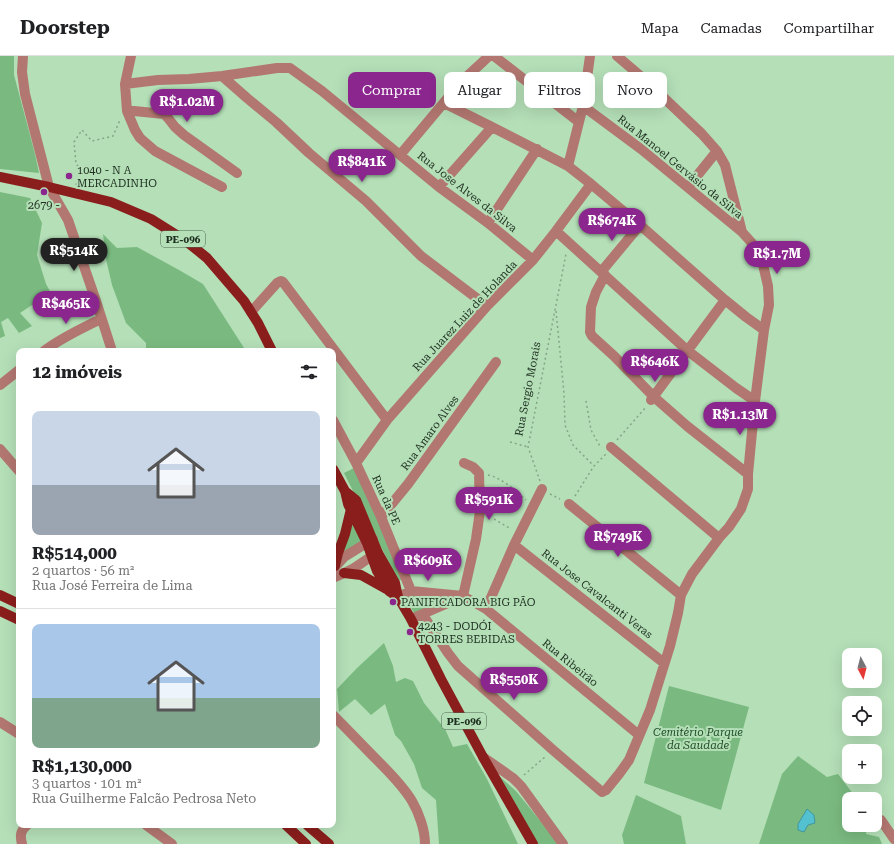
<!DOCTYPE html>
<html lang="pt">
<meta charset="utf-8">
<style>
:root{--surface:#fff;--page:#f2f2f2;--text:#202124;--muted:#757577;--line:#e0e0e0;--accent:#8a268d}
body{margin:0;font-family:"Roboto Serif",serif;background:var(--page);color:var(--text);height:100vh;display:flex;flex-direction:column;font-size:15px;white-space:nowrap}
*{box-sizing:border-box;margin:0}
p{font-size:13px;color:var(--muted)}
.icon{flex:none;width:22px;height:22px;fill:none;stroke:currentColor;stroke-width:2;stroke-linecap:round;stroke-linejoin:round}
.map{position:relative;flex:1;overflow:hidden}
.drawer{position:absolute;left:16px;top:292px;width:320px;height:480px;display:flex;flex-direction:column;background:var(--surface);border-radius:8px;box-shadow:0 4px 16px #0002}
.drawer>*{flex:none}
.guide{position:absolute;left:348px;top:16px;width:380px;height:36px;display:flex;gap:8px}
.needle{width:26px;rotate:173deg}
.buttons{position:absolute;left:842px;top:592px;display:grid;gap:8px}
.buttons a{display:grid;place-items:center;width:40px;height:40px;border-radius:8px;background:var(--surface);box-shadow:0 4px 16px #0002;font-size:20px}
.price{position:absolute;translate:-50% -34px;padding:0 9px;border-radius:14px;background:var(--accent);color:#fff;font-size:13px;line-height:26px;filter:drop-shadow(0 1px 2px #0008)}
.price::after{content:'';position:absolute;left:50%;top:24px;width:12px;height:9px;margin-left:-6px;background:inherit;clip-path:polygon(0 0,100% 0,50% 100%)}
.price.selected{background:#222;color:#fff}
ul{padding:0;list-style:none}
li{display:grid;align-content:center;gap:8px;height:212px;padding:0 16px}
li+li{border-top:1px solid var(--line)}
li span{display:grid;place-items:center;height:124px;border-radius:8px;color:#555}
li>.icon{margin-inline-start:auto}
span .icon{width:72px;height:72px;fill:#fffc;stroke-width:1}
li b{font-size:17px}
h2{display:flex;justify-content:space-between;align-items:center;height:48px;padding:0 16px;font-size:17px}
.chip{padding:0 14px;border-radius:8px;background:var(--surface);box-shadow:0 4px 16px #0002;font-size:14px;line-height:36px}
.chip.selected{background:var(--accent);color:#fff}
header{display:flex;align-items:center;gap:24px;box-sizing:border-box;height:56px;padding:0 20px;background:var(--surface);border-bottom:1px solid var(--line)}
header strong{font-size:19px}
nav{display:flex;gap:22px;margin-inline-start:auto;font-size:14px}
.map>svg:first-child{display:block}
.green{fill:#7aba80}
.water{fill:#53c1cf;stroke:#43969b}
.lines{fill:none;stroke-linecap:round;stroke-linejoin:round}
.path{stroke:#84a686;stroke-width:1.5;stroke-dasharray:2 3;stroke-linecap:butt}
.minor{stroke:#b27770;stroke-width:10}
.major{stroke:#8a1e1c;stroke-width:10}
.poi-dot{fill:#8a268d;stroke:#b4dfb7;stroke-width:1.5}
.labels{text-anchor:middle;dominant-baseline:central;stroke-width:4;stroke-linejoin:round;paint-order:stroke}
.shield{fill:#b4dfb7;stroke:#4c644e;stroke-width:1}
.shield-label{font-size:10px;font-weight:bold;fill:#1f3021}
.street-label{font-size:11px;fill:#1f3021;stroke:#b4dfb7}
.poi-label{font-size:11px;fill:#1f3021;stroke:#b4dfb7;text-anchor:start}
.park-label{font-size:11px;font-style:italic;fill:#214d27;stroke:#b4dfb7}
</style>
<header>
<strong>Doorstep</strong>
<nav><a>Mapa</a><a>Camadas</a><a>Compartilhar</a></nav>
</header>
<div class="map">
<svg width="894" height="788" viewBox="0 0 894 788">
<rect width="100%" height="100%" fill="#b4dfb7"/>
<path class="green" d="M0,0H14V19L35,98L39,117L0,113Z
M0,136L30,142L42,167L37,199L46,228L56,246L38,245L20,257L32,270L19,277L8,262L1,266L5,280L0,282Z
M103,178L117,192L137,191L179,214L203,228L246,295H146V287L126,267L112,229L106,203Z
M354,412L405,522L398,525L344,417Z
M352,460L366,489L340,497Z
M413,537L445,541L447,544L415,559L405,540Z
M384,587L393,610L396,626L405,622L413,625L424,647L445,673L453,691L467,688L487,723L518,788H439L436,744L422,732L414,708L401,685L395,679L385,648L371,659L355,643L339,656L337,633L357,612Z
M669,630L749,651L721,754L644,727Z
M798,700L827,721L838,718L857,743H849V769H867L866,778L879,781L882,788H759L782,718Z
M498,719L516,735L559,788H536Z
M636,739L681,760L686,788H624L622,779Z"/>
<path class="water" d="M807,753L814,759L815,767L808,769L804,776L798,774V768Z"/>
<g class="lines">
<path class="path" d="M76,129L80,112L76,108L74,86L82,74L92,85L113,80L120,64
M556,255L564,337L565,369L573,389L594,410
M586,345L591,374L601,392
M617,384L646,351
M510,386L528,391
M488,419C502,422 516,435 526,444
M540,425L528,391L566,198
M550,438L560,443
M575,440L594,410L606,398
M494,463L511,473
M524,719L545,701"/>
<path class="minor" d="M23,0L22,16L25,38L49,131L68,164L96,245L112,295
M131,0L125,28L127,55L135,74L140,82L155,95L222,131
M494,0L579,66
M222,20L247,42L276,66L309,97L366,145L421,200L487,250
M125,28L158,24L189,23L222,20L277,12H290L322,35L439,131L488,167L533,204
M444,47L492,71L568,110L591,128L640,169L725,244L746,261L764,274
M583,50L641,93L742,176
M127,55H134L164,58L168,62L175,71L184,79L237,117
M400,99L462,25L489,0
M568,110L583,50L590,0
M439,131L492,71
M688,131L717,95
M488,167L537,93
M556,175L688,295L736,332L755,345
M601,216L640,169
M605,219L596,236L591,251L590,276L592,280L614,300L654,341L687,370L748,418
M251,256L277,227L281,225L283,226L387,364
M44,295C61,282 82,272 101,263
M0,329L19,314
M651,344L725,244
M333,364L356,407L381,461L411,535
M611,391L719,482
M0,393L19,415
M356,407L387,364L487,250L533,204L556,175L591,128
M569,448L681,539
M381,461L408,428L496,306
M514,489L664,607
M333,513L344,501L373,483
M333,522C340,519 347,516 354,512C362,507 369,501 378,497
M463,540L476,483L480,455L479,417L473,411L464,407
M398,541L411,535L463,540L486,553L639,679
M486,553L514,489L542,433
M423,559L448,597L458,610L526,670L553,694L602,736L606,734L619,718L629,704L650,654L670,590L678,557L681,539L692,518L719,482L729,471L741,453L748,433V418L755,345L764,274L769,249L768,230L761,200L751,186L742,176L725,109L717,95L702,78L683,60L644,23L617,0
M411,563L462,541
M333,659C348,674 363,690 378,705C390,717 403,730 412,745C419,757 425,774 425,788
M0,666L19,678
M483,701L513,722L521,730L563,788
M881,764L894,783
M146,769L172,788
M22,788C20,780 20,775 27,769"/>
<path class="major" d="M0,121L49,131L111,146L151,163L186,185L207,202L244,245L258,267L272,295
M333,413L345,435L348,448L367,487L377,515L389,535L398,541
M345,435L356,444L378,497L395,527L398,541L411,563L441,623L483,701L533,788
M335,510L338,497L345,478L351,453
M344,517L361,519L388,534
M0,539L19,548
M0,555L19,564
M286,769L306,788
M307,769L329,788"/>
</g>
<g class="poi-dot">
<circle cx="69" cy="120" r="4"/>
<circle cx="44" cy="136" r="4"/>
<circle cx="393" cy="546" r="4"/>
<circle cx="410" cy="576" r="4"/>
</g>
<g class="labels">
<g class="shield">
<rect x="161" y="175" width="44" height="16" rx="3"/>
<rect x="442" y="657" width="44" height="16" rx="3"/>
</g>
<g class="shield-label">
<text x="183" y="183">PE-096</text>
<text x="464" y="665">PE-096</text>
</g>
<g class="street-label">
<text transform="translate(680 111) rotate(39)">Rua Manoel Gervásio da Silva</text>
<text transform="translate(467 136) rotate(38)">Rua Jose Alves da Silva</text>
<text transform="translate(465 260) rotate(-47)">Rua Juarez Luiz de Holanda</text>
<text transform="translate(528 333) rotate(-79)">Rua Sergio Morais</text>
<text transform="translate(430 377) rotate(-54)">Rua Amaro Alves</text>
<text transform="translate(386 444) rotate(66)">Rua da PE</text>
<text transform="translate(597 538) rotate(38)">Rua Jose Cavalcanti Veras</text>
<text transform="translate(570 607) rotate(39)">Rua Ribeirão</text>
</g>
<g class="poi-label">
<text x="77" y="114">1040 - N A<tspan x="77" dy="13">MERCADINHO</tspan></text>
<text x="44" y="149" text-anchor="middle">2679 -</text>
<text x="401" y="546">PANIFICADORA BIG PÃO</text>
<text x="418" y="570">4243 - DODÓI<tspan x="418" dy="13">TORRES BEBIDAS</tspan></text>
</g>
<g class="park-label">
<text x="698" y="676">Cemitério Parque<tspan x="698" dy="13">da Saudade</tspan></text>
</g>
</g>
</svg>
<div class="buttons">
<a><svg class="needle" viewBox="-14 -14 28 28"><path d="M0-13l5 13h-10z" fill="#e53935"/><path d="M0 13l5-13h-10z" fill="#757577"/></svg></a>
<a><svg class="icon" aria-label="locate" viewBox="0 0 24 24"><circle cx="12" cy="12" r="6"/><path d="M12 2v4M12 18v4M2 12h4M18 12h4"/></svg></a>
<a>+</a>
<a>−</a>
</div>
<b class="price" style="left:187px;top:67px">R$1.02M</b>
<b class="price" style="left:362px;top:127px">R$841K</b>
<b class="price" style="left:612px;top:186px">R$674K</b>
<b class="price selected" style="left:74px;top:216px">R$514K</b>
<b class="price" style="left:777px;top:219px">R$1.7M</b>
<b class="price" style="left:66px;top:269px">R$465K</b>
<b class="price" style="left:655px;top:327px">R$646K</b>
<b class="price" style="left:740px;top:380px">R$1.13M</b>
<b class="price" style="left:489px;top:465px">R$591K</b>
<b class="price" style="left:618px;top:502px">R$749K</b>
<b class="price" style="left:428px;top:526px">R$609K</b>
<b class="price" style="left:514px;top:645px">R$550K</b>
<div class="guide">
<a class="chip selected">Comprar</a>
<a class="chip">Alugar</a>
<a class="chip">Filtros</a>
<a class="chip">Novo</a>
</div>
<section class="drawer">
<h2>12 imóveis<svg class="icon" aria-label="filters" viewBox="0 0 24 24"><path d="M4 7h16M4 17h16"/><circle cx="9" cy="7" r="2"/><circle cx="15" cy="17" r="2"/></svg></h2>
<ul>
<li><span style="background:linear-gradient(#c9d6e8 60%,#9aa5b1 0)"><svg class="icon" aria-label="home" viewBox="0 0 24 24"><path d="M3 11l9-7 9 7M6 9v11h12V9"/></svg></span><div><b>R$514,000</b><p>2 quartos · 56 m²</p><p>Rua José Ferreira de Lima</p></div></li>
<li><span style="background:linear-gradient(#a9c7e8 60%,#7fa58c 0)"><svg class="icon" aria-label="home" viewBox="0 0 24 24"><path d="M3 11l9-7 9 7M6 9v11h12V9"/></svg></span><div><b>R$1,130,000</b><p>3 quartos · 101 m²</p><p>Rua Guilherme Falcão Pedrosa Neto</p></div></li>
</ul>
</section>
</div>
